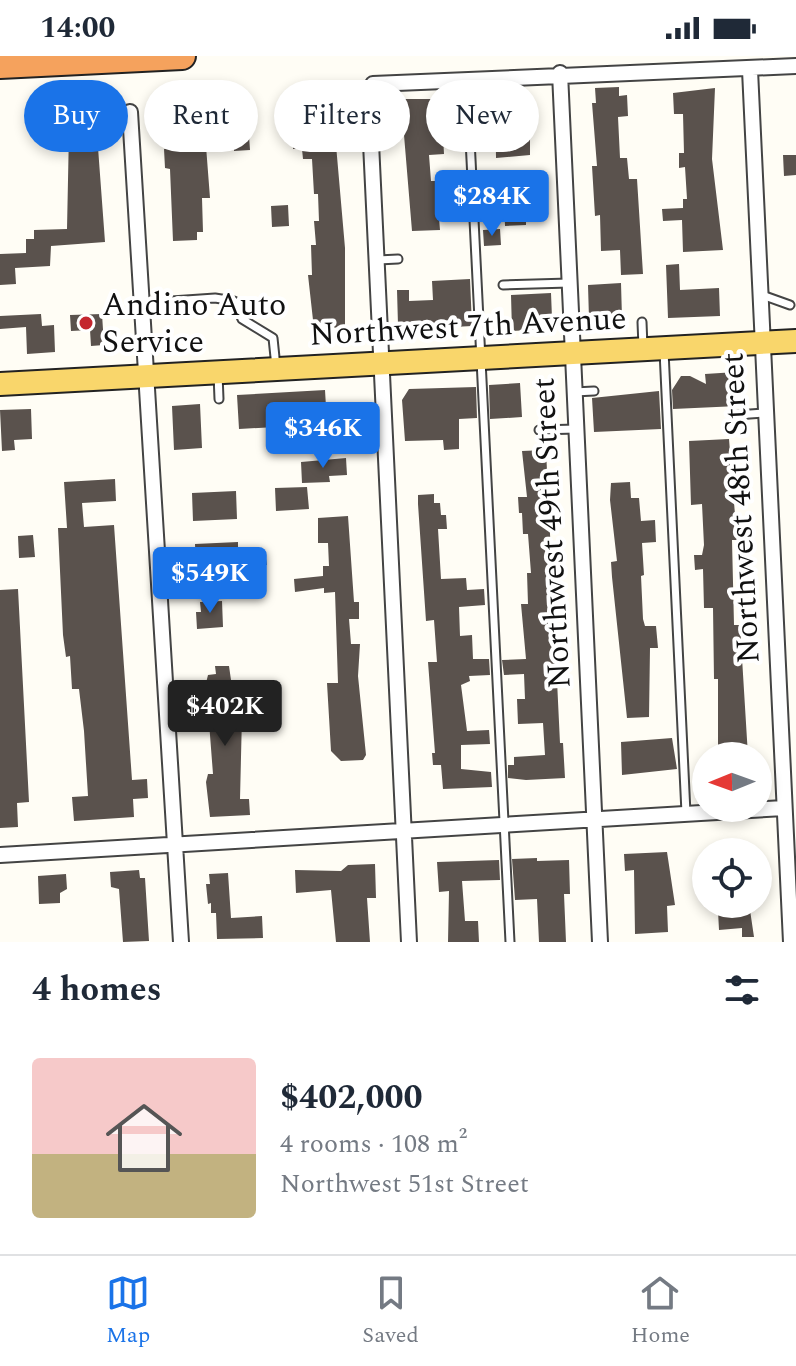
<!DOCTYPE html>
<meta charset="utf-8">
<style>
:root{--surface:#fff;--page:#f6f6f7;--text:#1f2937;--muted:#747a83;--line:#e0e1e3;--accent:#1a73e8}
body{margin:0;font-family:Spectral,serif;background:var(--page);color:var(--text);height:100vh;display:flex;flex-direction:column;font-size:30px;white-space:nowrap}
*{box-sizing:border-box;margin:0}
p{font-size:26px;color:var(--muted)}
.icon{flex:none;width:44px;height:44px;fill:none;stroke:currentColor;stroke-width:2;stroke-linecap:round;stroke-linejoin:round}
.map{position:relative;height:886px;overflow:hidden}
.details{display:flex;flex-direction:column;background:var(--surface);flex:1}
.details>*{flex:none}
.banner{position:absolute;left:24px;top:24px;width:748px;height:72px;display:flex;gap:16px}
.needle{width:52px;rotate:269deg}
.tools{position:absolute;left:692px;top:686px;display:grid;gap:16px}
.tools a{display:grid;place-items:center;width:80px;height:80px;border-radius:50%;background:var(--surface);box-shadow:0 4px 12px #0003;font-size:40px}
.price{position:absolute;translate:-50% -68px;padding:0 18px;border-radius:8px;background:var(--accent);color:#fff;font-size:26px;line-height:52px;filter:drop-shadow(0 2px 4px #0008)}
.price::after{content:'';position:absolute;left:50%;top:48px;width:24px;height:18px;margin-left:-12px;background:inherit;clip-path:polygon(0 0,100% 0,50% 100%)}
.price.on{background:#222;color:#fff}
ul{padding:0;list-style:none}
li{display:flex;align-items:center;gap:24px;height:200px;padding:0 32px}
li span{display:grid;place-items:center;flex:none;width:224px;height:160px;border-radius:8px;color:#555}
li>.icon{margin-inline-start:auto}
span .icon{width:96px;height:96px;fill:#fffc;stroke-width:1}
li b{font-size:34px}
h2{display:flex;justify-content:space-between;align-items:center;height:96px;padding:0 32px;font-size:34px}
.tag{padding:0 28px;border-radius:36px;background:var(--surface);box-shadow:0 4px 12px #0003;font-size:28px;line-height:72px}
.tag.on{background:var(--accent);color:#fff}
.status{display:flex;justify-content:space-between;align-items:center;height:56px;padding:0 40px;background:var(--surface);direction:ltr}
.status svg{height:22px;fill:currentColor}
.dock{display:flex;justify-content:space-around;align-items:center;height:112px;border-top:2px solid var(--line);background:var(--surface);font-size:22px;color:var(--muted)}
.dock a{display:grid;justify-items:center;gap:4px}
.dock .on{color:var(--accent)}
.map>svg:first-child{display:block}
.building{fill:#5a524d}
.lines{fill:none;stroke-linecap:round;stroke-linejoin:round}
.lane-casing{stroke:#444;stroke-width:11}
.street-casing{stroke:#444;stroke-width:18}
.primary-casing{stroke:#222;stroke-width:26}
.highway-casing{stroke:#222;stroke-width:30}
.lane{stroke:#fff;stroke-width:7}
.street{stroke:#fff;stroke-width:14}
.primary{stroke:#f9d66b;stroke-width:22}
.highway{stroke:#f5a25d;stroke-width:26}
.poi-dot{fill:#c4262e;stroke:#fff;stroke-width:3}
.labels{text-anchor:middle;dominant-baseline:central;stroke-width:8;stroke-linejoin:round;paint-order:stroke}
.poi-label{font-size:32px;fill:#111;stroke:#fff;text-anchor:start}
.street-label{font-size:32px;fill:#111;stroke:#fff}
</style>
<div class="status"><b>14:00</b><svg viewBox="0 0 49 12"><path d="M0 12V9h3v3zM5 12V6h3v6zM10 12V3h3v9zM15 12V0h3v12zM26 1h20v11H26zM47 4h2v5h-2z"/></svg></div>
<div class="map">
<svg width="796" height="886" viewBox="0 0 796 886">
<rect width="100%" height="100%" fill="#fffdf5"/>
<path class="building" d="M619,31V40L627,39L628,60L618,61L620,102H627L629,123H637L643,218L621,219L620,194L601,195L600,159L595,160L592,110H597L592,47H596L595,32Z
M715,32L712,103L723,194L683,196L682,164L663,165L662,153L683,152V143H687L685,111L679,112V97H684L683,58H674L673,37Z
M527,36V43L530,42V99L496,102L495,38Z
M332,43L345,192V271L314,273L308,219H312L311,189H316L314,165H319L318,138H314L312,103H303L302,93H293V80L305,79L303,57H309L308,44Z
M401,43H431L432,77L443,79L444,98L429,99L431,125H436L440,174L412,175Z
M99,55V63H105L106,78H97L105,186L51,190L50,210L15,212L16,228L0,229V198L26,197V183H34V174L67,173L69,75L62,76L61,56Z
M249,80L250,94L234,95V81Z
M193,82V90H206L210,142H202L203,176H197V184L173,185L170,113L165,112L164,93H168L167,83Z
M783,99H796V119L784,120Z
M531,142L532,161H526V169L505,170L504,144Z
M288,149L289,170L272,171L271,150Z
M500,173L501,189L484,190L483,174Z
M679,208L680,234L719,232L720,260L668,262L666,209Z
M470,223L472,270L435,272V279L404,280L403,269H398L397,234H409V245L433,244L432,225Z
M621,227L622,262L589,263L588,229Z
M551,237L552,262L547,273L512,275L511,239Z
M41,258L42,270L54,269L55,296L27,298L26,271L0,273V260Z
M102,258L104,289L91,290L90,274L71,275L70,259Z
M736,316L738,350L673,353L672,334L681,320H690L706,328L705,318Z
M520,327L522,361L490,363L489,329Z
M476,331L477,362L459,363V393L444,394L443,384L405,385L402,344L409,333Z
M325,334L327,368L239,373L237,339Z
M659,335L661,373L594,376L592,342Z
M200,348L202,392L174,394L172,350Z
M31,353L32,383L14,384L15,394L2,395L0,354Z
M729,383L737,484H732L734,569H740L748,700H718V623H714L713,552H704L703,513L695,514L694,499H702L704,489L702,448L691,449L689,385Z
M546,394L560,687H563L565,722L526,724L508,722V709H514V701L545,699L543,667L518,668L517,643H525L524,618L504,619L502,604L526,603L521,548H528L527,517H531L528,478H523L522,457H519L518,441H527L522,395Z
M346,402L347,419L329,420L330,426L302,427L301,406Z
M115,423L116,445L82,447L84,471L114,469L132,724L147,723L148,742L133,743L134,761L74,765L72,741L88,740L84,675L79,633H72L70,600L66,601L63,579L58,472H67L64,426Z
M630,426L631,442H639L641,465L655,464L656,486L642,487L644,519L641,520L643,563L645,570H656L658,592H650L649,661L627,662L612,521L611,506L617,505L610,444L611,427Z
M307,431L309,453L276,455L275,432Z
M236,435L237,463L193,465L192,437Z
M434,438V447H440L441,459H446L447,473H438L441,523L466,522L467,534L484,533L485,549L459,551L460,580L472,579L473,603H489L490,619L469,620L470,625L461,629L467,675L489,674L490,688L461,689V713L491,716L492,731L443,733L441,709H433L432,697H435L428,606H437L434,564L426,565L418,448V439Z
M348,460L354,546H359V563H349L351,588H360L358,620L366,699L363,704L341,705L331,695L327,627H338L335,536L324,537V532L295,536L294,523L323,520V510H329L328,487H318V462Z
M33,479L35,501L19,502L18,480Z
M238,486V495L261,493L265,497L267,509L196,515L195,488Z
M18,533L29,746L17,747L18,771L0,772V534Z
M222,545L223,571L197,573L196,556H201L200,546Z
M215,610H229L236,659L242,660L240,743H249L250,759L210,761L206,726L208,718H213L206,627L208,619L216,618Z
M672,682L677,713L622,719L621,686Z
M667,796L675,849L667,850L668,876L635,878L634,814L625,815L624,798Z
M537,802V805L569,804L570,838H564L566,886H539L537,843L515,844L512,803Z
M499,804L500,824L462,825L465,865H478L479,886H448L449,835L439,836L437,806Z
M375,808L376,842H367L370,886H336L331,834L296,837L295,814L341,815L348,809Z
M139,814L140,822H145L149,885L123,886L119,833L111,831L110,816Z
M228,817L231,862L262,860L263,882L217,883L216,857H211V847L208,848L206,828H210L209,818Z
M66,818L67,833L60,837V847L39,848L38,820Z
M731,854H750L754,881H742V872L719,874L718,855Z"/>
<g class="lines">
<defs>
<path id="lane" d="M467,23L510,886
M378,204L398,203
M503,229L569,227
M762,239L790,249
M142,247L215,242L234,245L242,263L273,282L276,311
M642,266L643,291
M664,295L686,757
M218,318L219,343
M574,336L594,335
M736,359L764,357
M539,374L576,373
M362,382L384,381"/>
<path id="street" d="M750,14L791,886
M560,17L600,886
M130,56L181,886
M0,799L784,752
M409,886L371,87L373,28L796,10"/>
<path id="primary" d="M0,328L796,285"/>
<path id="highway" d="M0,9L182,0"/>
</defs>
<use href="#lane" class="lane-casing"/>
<use href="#street" class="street-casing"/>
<use href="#primary" class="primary-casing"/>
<use href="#highway" class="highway-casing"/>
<use href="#lane" class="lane"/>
<use href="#street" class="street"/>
<use href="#primary" class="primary"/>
<use href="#highway" class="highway"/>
</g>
<circle class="poi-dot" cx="86" cy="267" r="8"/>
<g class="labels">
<g class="poi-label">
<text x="102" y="249">Andino Auto<tspan x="102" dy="37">Service</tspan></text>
</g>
<g class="street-label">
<text transform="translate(468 271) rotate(-3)">Northwest 7th Avenue</text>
<text transform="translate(741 452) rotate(-93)">Northwest 48th Street</text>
<text transform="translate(552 477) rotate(-93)">Northwest 49th Street</text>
</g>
</g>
</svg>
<div class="tools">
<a><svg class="needle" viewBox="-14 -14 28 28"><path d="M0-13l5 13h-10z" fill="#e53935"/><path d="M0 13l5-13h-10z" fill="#747a83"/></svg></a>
<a><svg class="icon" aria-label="locate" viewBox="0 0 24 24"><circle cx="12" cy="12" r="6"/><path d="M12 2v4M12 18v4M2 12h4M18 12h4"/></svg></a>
</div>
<b class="price" style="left:492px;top:182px">$284K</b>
<b class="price" style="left:323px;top:414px">$346K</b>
<b class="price" style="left:210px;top:559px">$549K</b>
<b class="price on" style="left:225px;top:692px">$402K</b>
<div class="banner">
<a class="tag on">Buy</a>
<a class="tag">Rent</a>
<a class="tag">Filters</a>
<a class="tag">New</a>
</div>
</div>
<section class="details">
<h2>4 homes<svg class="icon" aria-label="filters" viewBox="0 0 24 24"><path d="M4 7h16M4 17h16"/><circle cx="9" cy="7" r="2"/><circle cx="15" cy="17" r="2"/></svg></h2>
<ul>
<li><span style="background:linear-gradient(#f6c9c9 60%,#c2b280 0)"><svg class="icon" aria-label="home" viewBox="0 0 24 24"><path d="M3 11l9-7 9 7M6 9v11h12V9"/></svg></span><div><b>$402,000</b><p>4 rooms · 108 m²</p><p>Northwest 51st Street</p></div></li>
</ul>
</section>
<nav class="dock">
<a class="on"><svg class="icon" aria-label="map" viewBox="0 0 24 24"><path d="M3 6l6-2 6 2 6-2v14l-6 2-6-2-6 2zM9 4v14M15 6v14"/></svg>Map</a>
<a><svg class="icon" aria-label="saved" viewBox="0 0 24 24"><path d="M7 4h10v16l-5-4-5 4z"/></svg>Saved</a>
<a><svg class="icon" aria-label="home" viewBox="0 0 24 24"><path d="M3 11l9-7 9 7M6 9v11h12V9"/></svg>Home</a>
</nav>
